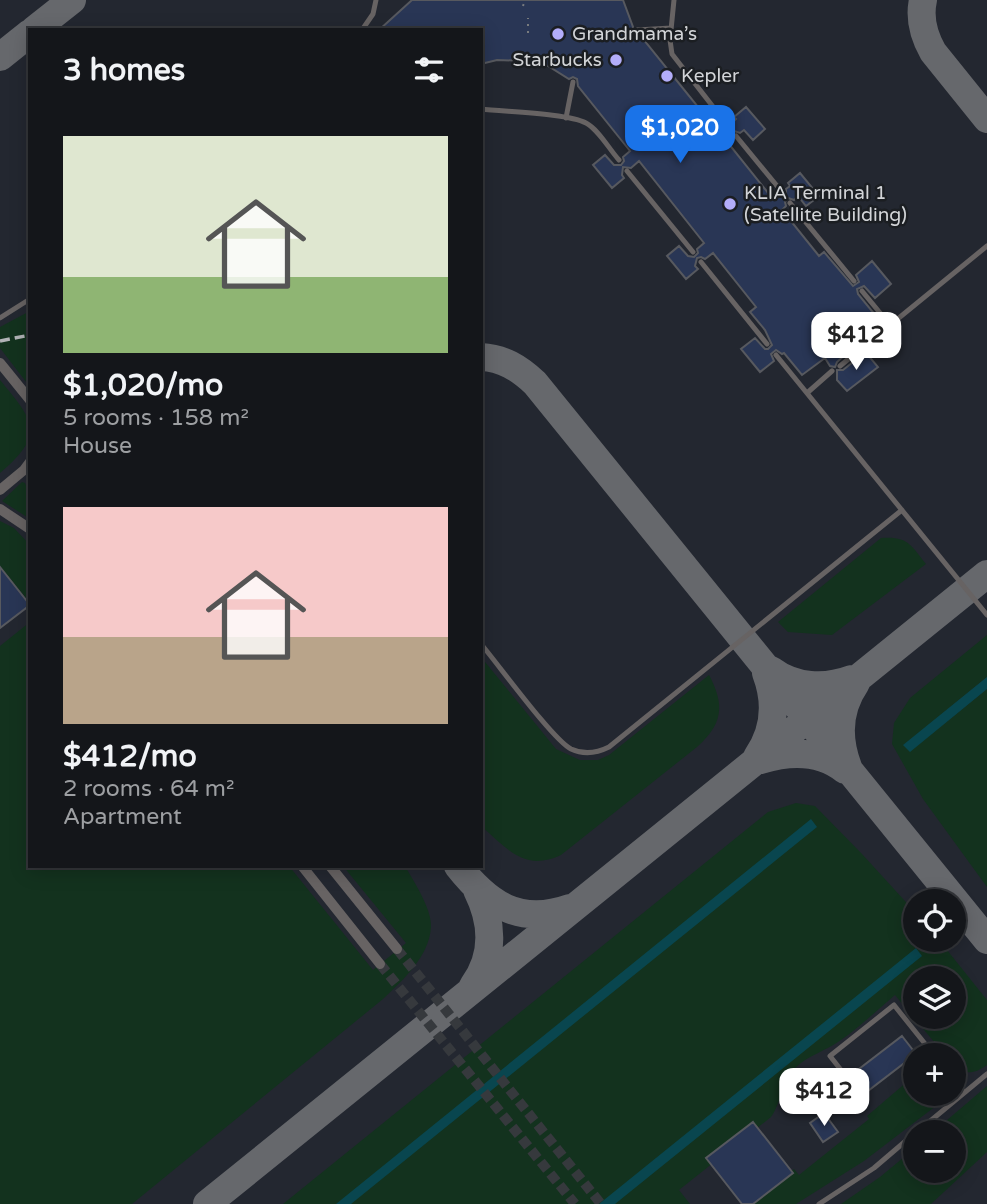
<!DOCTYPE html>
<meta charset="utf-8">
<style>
:root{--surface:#14161a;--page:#212327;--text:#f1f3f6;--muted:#9d9fa2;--line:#333539;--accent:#1a73e8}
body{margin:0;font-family:"Varela Round",sans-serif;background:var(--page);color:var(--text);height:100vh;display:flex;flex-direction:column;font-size:26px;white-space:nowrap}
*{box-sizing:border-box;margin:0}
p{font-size:23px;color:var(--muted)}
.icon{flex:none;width:38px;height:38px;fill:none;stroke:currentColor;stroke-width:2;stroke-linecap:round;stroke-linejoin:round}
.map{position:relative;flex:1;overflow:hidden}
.drawer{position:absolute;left:28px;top:28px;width:455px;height:840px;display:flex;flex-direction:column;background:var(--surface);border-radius:0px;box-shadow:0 4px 18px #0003,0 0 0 2px var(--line)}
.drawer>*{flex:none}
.fabs{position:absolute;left:903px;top:889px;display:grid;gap:14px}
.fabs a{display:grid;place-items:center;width:63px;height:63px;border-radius:50%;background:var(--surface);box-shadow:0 4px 18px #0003,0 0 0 2px var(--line);font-size:35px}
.price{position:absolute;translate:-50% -60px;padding:0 16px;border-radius:14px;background:#fff;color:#222;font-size:23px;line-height:46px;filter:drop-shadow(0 2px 4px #0008)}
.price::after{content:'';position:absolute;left:50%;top:42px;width:21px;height:16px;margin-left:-10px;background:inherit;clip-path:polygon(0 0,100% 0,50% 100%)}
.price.on{background:var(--accent);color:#fff}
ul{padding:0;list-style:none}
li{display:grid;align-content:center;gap:14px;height:371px;padding:0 35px}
li span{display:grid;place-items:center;height:217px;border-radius:0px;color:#555}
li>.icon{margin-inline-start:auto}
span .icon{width:126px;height:126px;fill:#fffc;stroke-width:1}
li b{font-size:30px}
h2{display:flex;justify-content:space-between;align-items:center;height:84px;padding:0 35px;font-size:30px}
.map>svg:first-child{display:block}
.built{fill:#232730;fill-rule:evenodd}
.green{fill:#13321e;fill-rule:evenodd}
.water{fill:#09464f}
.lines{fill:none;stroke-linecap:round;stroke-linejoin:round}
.taxiway{stroke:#66686c;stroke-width:28}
.building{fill:#293655;stroke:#57595f;stroke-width:2}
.street-tunnel{stroke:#36393d;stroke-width:10;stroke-dasharray:10 5;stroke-linecap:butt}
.path{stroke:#787b7e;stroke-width:2;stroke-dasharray:2 5;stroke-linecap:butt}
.lane{stroke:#676363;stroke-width:5}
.street{stroke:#676363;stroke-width:10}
.rail{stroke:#b1b3b6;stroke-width:3.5;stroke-dasharray:10 5;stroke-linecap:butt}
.poi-dot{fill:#b3adf9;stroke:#1b1e22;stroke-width:2.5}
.labels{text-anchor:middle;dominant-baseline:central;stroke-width:5;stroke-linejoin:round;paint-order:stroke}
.poi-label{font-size:19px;fill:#d2d4d7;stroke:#1b1e22;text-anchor:start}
</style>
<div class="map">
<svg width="987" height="1204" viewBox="0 0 987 1204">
<rect width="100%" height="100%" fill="#1b1e22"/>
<path class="built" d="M0,0H987V1204H0ZM30,30H481V866H30ZM915,901H954V940H915ZM915,978H954V1017H915ZM915,1055H954V1094H915ZM915,1132H954V1171H915Z"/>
<path class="green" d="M30,311V387L0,348V327Z
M0,380C34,421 46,434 0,473Z
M22,482L25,483L30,496V519L2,501Z
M0,521L14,528L30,545V603L0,566Z
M881,538C908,536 911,545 926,564L832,635L788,632L778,622Z
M30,622V866H289L373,970L406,943L343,866H405C414,882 432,909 431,927C429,957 403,980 383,999L132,1204H0V646Z
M987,635V677L904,745L910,751L987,689V887L923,799L892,744L894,723L910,698Z
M481,657L556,749L580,760H598L609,755L709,675C725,705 723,724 697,747L561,855C524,872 508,849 481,826Z
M796,803L815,806L862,854L915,912V940H939L987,1000V1065C976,1073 967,1075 955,1068L954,1055H945L895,995C877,1010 860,1027 841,1040C826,1051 808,1055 794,1069C781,1082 782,1102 771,1117L679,1190L690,1204H283L768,812ZM915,978H954V1017H915Z
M915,1075V1094H947L945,1099L864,1161L796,1204H753L794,1169L799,1175L869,1119L867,1116Z
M987,1086V1152L931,1204H841L880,1177L915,1148V1171H954V1132H933Z"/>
<path class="water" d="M987,677V689L910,752L903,745Z
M811,819L817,827L351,1204H336Z
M916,948L922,956L615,1204H599Z"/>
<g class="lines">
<path class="taxiway" d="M923,0C919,18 924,36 933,52L987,119
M34,30L72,0
M0,57L30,33
M481,357C503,358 519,368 535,383L987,940
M771,670C795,688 825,689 852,679
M757,757C775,731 777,702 766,673
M761,760C790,751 820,750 845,770
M848,767C837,738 838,709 856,683
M458,866C488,904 519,926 570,908
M473,986C495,956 493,922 477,890
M207,1204L987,574"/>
</g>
<path class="building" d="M412,0H623L633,27V33L640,35L719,133L724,129L732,130V123L736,119L734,117L746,107L765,129L753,140L744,130L740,133L734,131L731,135L732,140L728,143L773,199L778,195L786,196V189L790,186L788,183L800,173L819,196L806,206L798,196L794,200L788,198L785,202L786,206L782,210L819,256L824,252L853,286L859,282L856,275L872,261L891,284L875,298L864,286L857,289L858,294L876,316L868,327L871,331L837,362L835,367L830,366L825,358L802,375L784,353L782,354L776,350L771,354L774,361L760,372L741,349L755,338L765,349H768L772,345L765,330L750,312L756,307L713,253L705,259L701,257L697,258L695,266L698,269L686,279L667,256L679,246L688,256L694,257L698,253L697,249L704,243L639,161L631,168L623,167L622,175L624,178L612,188L593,165L605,155L614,165H621L624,161L623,157L630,151L578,86L577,79L573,77L569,79L548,66L530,61L497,60L481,64V30H379Z
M863,354L865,357L868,355L878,367L847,391L837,380V370H843Z
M0,567L30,605L0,628Z
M902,1036L916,1054L860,1097L846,1079Z
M824,1113L838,1132L823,1142L810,1123Z
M753,1122L793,1173L753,1204H742L706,1158Z"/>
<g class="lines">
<path class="street-tunnel" d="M397,949L601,1204
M380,964L575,1204"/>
<path class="path" d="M523,6L525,0
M528,33V18"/>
<path class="lane" d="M674,0L670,40L672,54L728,126
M362,30L373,14L376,0
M637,30L671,28
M481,109C505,112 567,113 586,123C599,130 609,149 619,160
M566,118L573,82
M736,136L782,192
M627,171L693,252
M790,203L854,281
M701,262L767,344
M862,291L890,325
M0,318L30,299
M776,355L987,615
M840,366L987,246
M807,393L832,371
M481,644C498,664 553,740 571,749C584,755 597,753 609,747L902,510
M841,1070L830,1056L894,1005L934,1055
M954,1080L964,1092
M917,1132L987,1074
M819,1204L874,1168L915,1133"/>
<path class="street" d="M0,363L30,400
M0,490L24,470L30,462
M0,509L30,529
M302,866L380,964
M330,866L397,949"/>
<path class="rail" d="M0,341L30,335"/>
</g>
<g class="poi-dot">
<circle cx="558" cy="34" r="7"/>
<circle cx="616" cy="60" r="7"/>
<circle cx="667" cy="76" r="7"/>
<circle cx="730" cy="204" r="7"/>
</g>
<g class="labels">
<g class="poi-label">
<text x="572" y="34">Grandmama’s</text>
<text x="602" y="60" text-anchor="end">Starbucks</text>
<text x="681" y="76">Kepler</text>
<text x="744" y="193">KLIA Terminal 1<tspan x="744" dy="22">(Satellite Building)</tspan></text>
</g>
</g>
</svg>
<div class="fabs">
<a><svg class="icon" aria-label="locate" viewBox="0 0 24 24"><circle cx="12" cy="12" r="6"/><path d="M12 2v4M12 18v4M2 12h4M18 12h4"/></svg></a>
<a><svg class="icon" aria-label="layers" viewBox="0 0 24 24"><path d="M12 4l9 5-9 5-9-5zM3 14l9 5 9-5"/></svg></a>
<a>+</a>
<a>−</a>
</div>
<b class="price on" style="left:680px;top:165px">$1,020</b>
<b class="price" style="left:856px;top:372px">$412</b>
<b class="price" style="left:824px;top:1128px">$412</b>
<section class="drawer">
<h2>3 homes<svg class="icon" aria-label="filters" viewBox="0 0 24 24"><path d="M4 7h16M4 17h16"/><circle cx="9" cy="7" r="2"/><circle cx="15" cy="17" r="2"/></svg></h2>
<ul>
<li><span style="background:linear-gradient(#dfe7d0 65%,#8fb573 0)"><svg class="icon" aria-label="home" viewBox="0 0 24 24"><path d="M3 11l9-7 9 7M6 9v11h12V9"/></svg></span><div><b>$1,020/mo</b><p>5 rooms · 158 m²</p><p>House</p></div></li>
<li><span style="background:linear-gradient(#f6c9c9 60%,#b9a48a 0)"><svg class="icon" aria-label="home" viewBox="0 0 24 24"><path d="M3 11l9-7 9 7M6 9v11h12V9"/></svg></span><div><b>$412/mo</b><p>2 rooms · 64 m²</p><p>Apartment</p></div></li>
</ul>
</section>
</div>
